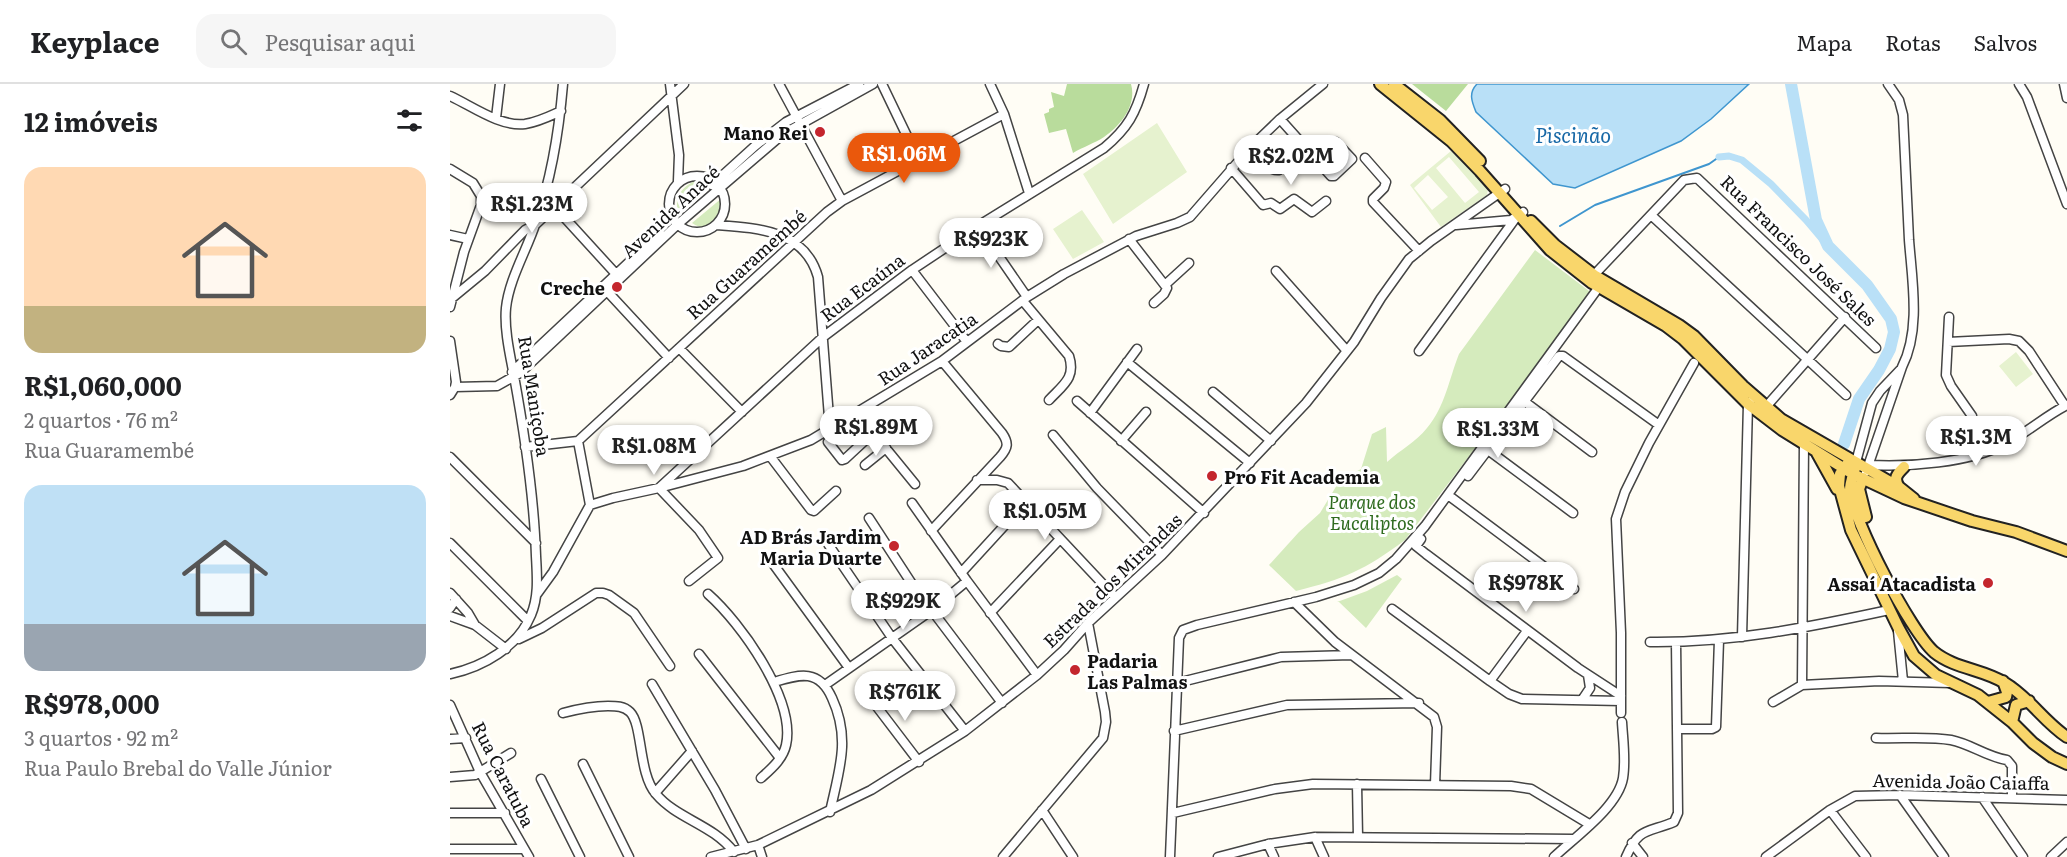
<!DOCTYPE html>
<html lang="pt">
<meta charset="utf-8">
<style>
:root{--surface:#fff;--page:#f6f6f6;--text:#202124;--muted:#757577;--line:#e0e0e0;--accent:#ea580c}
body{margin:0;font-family:Literata,serif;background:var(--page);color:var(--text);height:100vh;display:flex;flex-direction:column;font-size:22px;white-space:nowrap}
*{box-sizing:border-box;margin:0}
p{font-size:20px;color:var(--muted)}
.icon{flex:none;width:33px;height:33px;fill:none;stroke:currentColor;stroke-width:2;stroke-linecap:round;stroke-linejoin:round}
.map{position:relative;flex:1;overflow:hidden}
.drawer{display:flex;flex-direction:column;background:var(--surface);width:450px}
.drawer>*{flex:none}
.price{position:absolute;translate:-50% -51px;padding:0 14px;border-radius:21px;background:#fff;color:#222;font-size:20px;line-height:39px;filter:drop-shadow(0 2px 3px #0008)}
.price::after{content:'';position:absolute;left:50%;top:36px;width:18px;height:14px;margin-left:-9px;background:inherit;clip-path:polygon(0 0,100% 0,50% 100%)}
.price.selected{background:var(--accent);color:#fff}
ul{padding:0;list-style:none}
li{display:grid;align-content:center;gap:12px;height:318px;padding:0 24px}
li span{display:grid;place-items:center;height:186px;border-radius:18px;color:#555}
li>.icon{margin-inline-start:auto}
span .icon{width:108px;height:108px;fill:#fffc;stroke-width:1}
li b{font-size:26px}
h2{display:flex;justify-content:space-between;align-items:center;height:72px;padding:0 24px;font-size:26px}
header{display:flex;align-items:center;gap:36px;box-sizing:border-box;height:84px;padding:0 30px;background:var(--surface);border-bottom:2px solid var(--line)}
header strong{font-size:28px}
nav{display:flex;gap:33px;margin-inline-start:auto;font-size:21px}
.search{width:420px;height:54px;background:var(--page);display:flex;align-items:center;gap:15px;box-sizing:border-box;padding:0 21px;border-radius:18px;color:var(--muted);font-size:22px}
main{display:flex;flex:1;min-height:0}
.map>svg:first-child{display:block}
.green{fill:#d5ebbd}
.forest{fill:#b9dc9c}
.pitch{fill:#e6f2cf;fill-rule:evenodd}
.water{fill:#b9e0f7;stroke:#3f96cf;stroke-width:1.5}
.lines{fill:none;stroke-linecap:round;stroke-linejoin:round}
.stream{stroke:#3f96cf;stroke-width:2}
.canal{stroke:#b9e0f7;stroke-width:7}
.river{stroke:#b9e0f7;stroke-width:12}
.minor-casing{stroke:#444;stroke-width:11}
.major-casing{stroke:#222;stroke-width:14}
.minor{stroke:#fff;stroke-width:8}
.major{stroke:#f9d66b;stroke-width:10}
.poi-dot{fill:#c4262e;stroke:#fff;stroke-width:2}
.labels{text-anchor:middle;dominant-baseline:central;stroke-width:6;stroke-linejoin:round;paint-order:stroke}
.poi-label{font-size:18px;font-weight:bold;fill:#111;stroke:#fff;text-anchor:end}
.street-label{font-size:18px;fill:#111;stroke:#fff}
.park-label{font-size:18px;font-style:italic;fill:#2f6b1f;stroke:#fff}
.water-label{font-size:20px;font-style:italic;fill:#1768a6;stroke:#fff}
</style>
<header>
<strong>Keyplace</strong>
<div class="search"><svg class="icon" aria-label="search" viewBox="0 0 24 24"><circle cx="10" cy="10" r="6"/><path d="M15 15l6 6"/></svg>Pesquisar aqui</div>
<nav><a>Mapa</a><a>Rotas</a><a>Salvos</a></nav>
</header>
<main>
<section class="drawer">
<h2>12 imóveis<svg class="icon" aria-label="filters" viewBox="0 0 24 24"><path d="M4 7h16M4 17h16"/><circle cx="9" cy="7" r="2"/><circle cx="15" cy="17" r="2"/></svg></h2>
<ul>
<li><span style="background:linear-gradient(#ffd9b3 75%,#c2b280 0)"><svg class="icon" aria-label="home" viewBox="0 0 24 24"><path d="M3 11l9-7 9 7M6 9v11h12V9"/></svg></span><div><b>R$1,060,000</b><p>2 quartos · 76 m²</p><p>Rua Guaramembé</p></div></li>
<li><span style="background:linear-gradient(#bfe0f5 75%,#9aa5b1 0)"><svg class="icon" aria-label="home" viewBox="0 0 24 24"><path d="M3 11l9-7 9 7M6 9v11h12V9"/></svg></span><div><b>R$978,000</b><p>3 quartos · 92 m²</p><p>Rua Paulo Brebal do Valle Júnior</p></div></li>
</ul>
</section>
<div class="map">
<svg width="1617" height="773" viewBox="0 0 1617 773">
<rect width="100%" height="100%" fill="#fffdf5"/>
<path class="green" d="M244,97H254L262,100L229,130C223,115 231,104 244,97Z
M272,114L274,130C266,142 255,148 242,139Z
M1085,166L1143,210L955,456C915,486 894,495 846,507L819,481L849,448L870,429L890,396L911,385L922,350L936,343L937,378C950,366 966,358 977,344C995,323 999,295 1009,270Z
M947,491L952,495L916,544L889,518H887L917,507Z"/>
<path class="forest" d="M617,0H681C687,21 671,41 654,53C645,59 633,63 623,69L616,45L599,49L594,30L599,28V25L604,23L601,8L614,12Z
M962,0H1018L996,27Z"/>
<path class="pitch" d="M707,39L737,88L663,140L633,90Z
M1001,67L1038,105L1037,111L991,143L960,101ZM999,73L1029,108L1015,119L986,84ZM978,91L998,113L982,126L964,104Z
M632,126L654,158L623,175L603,145Z
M1566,268L1583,290L1566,303L1549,282Z"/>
<path class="water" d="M1027,0H1299L1261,35L1231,57L1125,104L1103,100L1026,28C1022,18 1018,9 1027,0Z"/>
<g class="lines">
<path class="stream" d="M1110,142L1145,121L1259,80L1269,73"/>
<path class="canal" d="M1269,73L1279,72L1292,76L1321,100L1356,136L1378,162"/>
<path class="river" d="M1341,0L1366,136L1378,162L1417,201L1441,235L1444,248L1440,265L1429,286L1409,315L1394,360"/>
<defs>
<path id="minor" d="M220,0L229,71L228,97
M329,0L392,117
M432,0L469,77
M540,0L554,30L579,109
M1569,0L1577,13L1617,120
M1614,0L1617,14
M0,12C22,22 50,43 75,40C88,38 100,32 111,27
M46,34L50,0
M830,35L881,92H884L902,75L886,58L867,75
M801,63C809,72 816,87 829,86L845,69
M915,74L936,98L934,104L923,115V118L969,167
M781,84L813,121L821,119L830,125L844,115L862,128L876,117
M0,85L23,99L31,112V121L14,168L0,223
M219 120a28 28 0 1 1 56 0a28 28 0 1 1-56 0Z
M262,101L305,62L336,38L409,0
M103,121L166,190
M1201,131L1396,311
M266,141C308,144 355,146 368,193L380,346
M1006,141L1061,136L1073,128
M528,142L577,213
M0,151L18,155
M679,155L717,204L714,210L704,219
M462,186L517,258
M826,187L897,267
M1144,191L1234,96L1247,94L1426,264
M716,200L739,179
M155,205L219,274
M1,215L35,187L75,146L86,140L234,0
M573,217L619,272C626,294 613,301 599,316
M1499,233L1496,291L1501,302L1522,332
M0,257L6,298L5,303L0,311
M1498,258L1559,255L1569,257L1579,267L1615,322
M548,260L551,262L559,263L588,236
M229,264L292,328
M969,267L1065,135
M677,278L800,379
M62,288L210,149
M5,303L47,302L70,289L228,140L333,50L423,0
M763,308L821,357
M627,317L754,429
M1075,318L1142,368
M1314,325L1395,233
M407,329L465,400
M640,329L687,265
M603,351L647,404L712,471
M128,357L140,421
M671,357L696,328
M378,358L392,376L395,375L423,349
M75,363L128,357L377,128L392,117L554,30
M1038,366L1123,429
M320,372L361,426L364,427L386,407
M0,373L86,459
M1406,378L1422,319L1430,307L1450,286
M415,381L436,364
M1419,381C1460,383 1518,379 1555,360C1577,349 1595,332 1617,321
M1416,388L1452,283C1471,246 1462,196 1459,156C1457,114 1455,73 1453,31L1449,16L1438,0
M1018,392L1109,272H1113L1209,341
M527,396H547L558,399L665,513
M1002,414L1124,505
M462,419L517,497L587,591
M419,434L462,500L552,619
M481,447L550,373C558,364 559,359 552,349L492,277
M971,455L966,462L976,470L1128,584L1171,612
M376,457L442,554L515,647
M0,459L78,537
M324,481L399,584
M511,489L576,418
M239,497L268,474L249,446L209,404L373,253L462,186L528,142L654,64C678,44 686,29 694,0
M0,509L18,529L25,541
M87,510L103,488L140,421L163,414L209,404L293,382L361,356L492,277L577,213L614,190L686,152L727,139L740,133L801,63L830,35L873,0
M258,510C291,539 346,616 336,661C333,675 321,685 311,694
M844,518L885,558L984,633L987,643L985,701
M0,524L6,515
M942,525L1040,597
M540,529L610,455
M0,532L25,541L56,565
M1077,547L1040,597L1059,610L1072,615L1171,617
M1448,547L1453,597
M1292,553L1298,320L1300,318
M69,555L92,544L146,509H153L159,511L184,529L220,582
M1200,558C1282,559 1360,543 1439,526
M249,570L330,674
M0,590C33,583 68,563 81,531C89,512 87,492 86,472C84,412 75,352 64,292C60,271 54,245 56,224C59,195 77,166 86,138C102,93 109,47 113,0
M324,598C351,590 369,585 382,614C401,655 389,686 380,728
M727,599L831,573L901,571
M202,600L265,706L296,765
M375,601L482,526L517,497
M1352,601L1354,359
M421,615L469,678
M1132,616L1140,604L1138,591
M1323,618L1352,601L1429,597L1500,599
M0,621L30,688L79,773
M113,629C128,625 142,622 158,622C166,622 174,622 180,628C193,641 188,689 206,710C227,735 262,740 284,768
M1171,629V549L1166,435L1175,408L1199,359L1244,279
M1227,645H1262L1266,643L1269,556
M724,647L837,621L969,619
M1426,654C1450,655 1478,652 1501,656C1521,660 1537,673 1557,676L1562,682V714
M0,655L16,654
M133,680L179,773
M0,693L25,691L61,669
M91,695L130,773
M907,700L908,753
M205,709L242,667
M1450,711L1494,773
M1532,713L1573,773
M592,726L623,773
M1380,726L1416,773
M0,729H55
M723,729L825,705L863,700L1061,702L1081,705L1139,740
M865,753L874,773
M1182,759L1193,773
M818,760L824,773
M308,761L312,773
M0,765H74
M261,773L308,761L421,706L515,647L587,591L614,566L638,539L712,471L856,319L904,258L931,214L959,175L981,157L1055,105
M553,773L653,654L656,638L655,628L638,539
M720,773L729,554L733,546L747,541L866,513L904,501L929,489L946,475L975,442L1146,207
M768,773L818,760L865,753L1123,755
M1104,773C1125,753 1168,723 1173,694C1176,676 1173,656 1172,638
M1176,773C1189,743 1197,749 1224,738L1228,729L1226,558
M1316,773L1380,726L1405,712L1450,711L1617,716
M1601,773L1617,758"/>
<path id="major" d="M930,0L1001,57L1030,87L1100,166L1142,199L1216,242L1233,255L1298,320L1332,346L1403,390L1454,414L1522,437L1566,448L1617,467
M944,0L990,36L1030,77
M1081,137L1105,161L1144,191L1229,241L1244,252L1293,302L1331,335L1449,403L1464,415
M1367,369L1387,405
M1398,379L1390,390L1389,402L1401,446L1448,543L1464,572L1486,591L1528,611L1562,638L1583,659L1602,673L1617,680
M1405,384C1403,392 1400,398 1400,406C1403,437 1461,548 1484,568C1505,585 1533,585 1555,599C1579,613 1594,638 1617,653
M1413,394L1409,405L1416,433
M1449,403C1443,394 1447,390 1454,383
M1538,618L1556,613L1557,608L1553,597
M1562,638L1566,621L1579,617"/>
</defs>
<use href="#minor" class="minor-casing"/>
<use href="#major" class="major-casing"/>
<use href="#minor" class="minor"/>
<use href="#major" class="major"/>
</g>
<g class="poi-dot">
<circle cx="370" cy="48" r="6"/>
<circle cx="167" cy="203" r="6"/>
<circle cx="762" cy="392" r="6"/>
<circle cx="444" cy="462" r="6"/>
<circle cx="1538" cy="499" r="6"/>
<circle cx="625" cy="586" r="6"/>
</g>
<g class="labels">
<g class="poi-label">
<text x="358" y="48">Mano Rei</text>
<text x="155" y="203">Creche</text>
<text x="774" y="392" text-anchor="start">Pro Fit Academia</text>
<text x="432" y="452">AD Brás Jardim<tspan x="432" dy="21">Maria Duarte</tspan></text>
<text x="1526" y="499">Assaí Atacadista</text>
<text x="637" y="576" text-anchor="start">Padaria<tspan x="637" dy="21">Las Palmas</tspan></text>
</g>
<g class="street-label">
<text transform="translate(220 127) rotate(-43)">Avenida Anacé</text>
<text transform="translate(1349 166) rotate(44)">Rua Francisco José Sales</text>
<text transform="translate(296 180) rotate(-42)">Rua Guaramembé</text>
<text transform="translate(412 203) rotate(-37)">Rua Ecaúna</text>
<text transform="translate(477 264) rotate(-34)">Rua Jaracatia</text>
<text transform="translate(85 312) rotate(81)">Rua Maniçoba</text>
<text transform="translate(662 496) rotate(-44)">Estrada dos Mirandas</text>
<text transform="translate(54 690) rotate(63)">Rua Caratuba</text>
<text transform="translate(1511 697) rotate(1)">Avenida João Caiaffa</text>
</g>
<g class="park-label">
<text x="922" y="417">Parque dos<tspan x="922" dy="21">Eucaliptos</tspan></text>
</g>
<g class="water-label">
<text x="1123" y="50">Piscinão</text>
</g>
</g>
</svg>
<b class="price selected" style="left:454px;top:100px">R$1.06M</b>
<b class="price" style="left:841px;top:102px">R$2.02M</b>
<b class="price" style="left:82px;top:150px">R$1.23M</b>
<b class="price" style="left:541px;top:185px">R$923K</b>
<b class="price" style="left:426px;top:373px">R$1.89M</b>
<b class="price" style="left:1048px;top:375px">R$1.33M</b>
<b class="price" style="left:1526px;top:383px">R$1.3M</b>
<b class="price" style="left:204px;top:392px">R$1.08M</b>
<b class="price" style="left:595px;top:457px">R$1.05M</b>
<b class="price" style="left:1076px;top:529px">R$978K</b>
<b class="price" style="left:453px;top:547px">R$929K</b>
<b class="price" style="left:455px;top:638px">R$761K</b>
</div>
</main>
